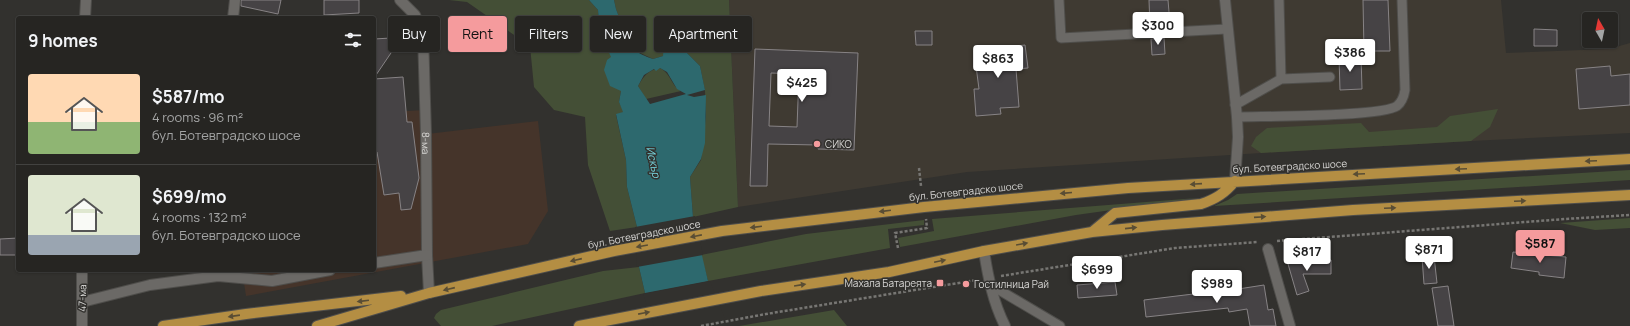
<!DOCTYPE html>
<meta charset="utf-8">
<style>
:root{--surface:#262522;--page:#32312f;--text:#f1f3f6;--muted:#a4a5a5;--line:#424240;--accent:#f59b9d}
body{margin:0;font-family:Manrope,sans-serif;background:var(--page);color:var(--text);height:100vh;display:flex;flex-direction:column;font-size:15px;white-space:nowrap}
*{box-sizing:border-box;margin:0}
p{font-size:13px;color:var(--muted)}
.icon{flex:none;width:22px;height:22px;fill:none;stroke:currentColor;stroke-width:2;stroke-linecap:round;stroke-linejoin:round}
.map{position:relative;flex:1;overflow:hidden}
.sheet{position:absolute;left:16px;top:16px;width:360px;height:256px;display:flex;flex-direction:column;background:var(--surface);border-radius:4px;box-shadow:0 1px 3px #0004,0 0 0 1px var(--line)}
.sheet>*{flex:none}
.hud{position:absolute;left:388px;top:16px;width:380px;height:36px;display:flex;gap:8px}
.needle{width:26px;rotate:351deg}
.buttons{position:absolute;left:1582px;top:12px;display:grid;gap:8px}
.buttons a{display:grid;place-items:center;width:36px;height:36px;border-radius:4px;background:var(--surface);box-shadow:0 1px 3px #0004,0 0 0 1px var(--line);font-size:20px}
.price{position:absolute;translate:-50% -34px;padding:0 9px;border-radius:4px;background:#fff;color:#222;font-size:13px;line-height:26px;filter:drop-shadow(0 1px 2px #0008)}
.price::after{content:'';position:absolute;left:50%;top:24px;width:12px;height:9px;margin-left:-6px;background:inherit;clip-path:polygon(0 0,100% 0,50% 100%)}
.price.on{background:var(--accent);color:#111}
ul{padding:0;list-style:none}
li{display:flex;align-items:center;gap:12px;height:100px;padding:0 12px}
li+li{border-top:1px solid var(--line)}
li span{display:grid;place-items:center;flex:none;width:112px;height:80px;border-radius:4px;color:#555}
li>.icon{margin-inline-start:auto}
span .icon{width:48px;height:48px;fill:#fffc;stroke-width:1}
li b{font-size:17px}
h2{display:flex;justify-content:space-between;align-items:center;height:48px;padding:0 12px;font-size:17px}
.chip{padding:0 14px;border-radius:4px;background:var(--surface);box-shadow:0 1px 3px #0004,0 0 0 1px var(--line);font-size:14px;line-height:36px}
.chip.on{background:var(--accent);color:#111}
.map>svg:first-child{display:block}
.built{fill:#3f3a32}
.industrial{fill:#45342a}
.green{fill:#444f36}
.water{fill:#2d696e;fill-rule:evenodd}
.pier{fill:#32312e}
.building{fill:#464345;stroke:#878385;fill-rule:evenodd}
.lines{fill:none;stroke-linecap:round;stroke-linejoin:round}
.service-casing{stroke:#4f4e4b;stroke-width:11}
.minor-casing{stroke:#4f4e4b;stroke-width:12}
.primary-casing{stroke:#4f4e4b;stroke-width:12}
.path{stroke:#777673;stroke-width:2.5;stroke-dasharray:3 2;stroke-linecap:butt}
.service{stroke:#6b6966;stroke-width:9}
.minor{stroke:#6b6966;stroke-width:10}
.primary{stroke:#b48e43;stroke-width:10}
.oneway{fill:#594d34}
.poi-dot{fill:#f59b9d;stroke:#32312e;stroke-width:1.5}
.labels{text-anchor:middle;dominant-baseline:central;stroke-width:3;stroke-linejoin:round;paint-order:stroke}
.street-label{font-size:10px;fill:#d7d6d4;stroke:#32312e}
.poi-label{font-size:10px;fill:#d7d6d4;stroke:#32312e;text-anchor:start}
.water-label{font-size:11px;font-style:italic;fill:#76d6df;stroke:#32312e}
</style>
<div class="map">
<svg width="1630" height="326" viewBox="0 0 1630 326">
<rect width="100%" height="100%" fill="#32312e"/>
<path class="built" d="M729,0H1501L1506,53L1609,49L1630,43V133L1471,141L1261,153L967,172L738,207Z"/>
<path class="industrial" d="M425,110L427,134L538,121L548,211L528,244L246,296L242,270H374V113Z"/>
<path class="green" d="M449,0H589L598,10L599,24L605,34L608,51L611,55L621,91L619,102L624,112L616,115L626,160L627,187L637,227L610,231L588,165L585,117L554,110L534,87L530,46L467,2Z
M614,0H729L738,207L693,217L690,177L701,160L706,116L705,91L700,66L687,53L663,56L653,59L634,50C633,44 630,36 634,31L631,29L626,20L619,17L616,9Z
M660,68C672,75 671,86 681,91L646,99L638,86C644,76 648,70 660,68Z
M1498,109L1490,127L1471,141L1261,153L1251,146L1256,137L1267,128L1361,123L1369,132L1437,127L1450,116Z
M1630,170V180L1214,206L1228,200L1237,194Z
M1197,198L1076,215L900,247L898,238L934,231L932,219Z
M1630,218V228L1595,230L1560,223Z
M924,220V225L888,229L890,248L708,281L701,255L806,234Z
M639,267L645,293L492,326H441L434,318L436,314L441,310L603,271Z
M834,310L847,326H739Z"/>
<path class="water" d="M589,0H614L616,9L619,17L626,20C631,29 629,28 630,37C630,51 642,55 653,59L663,56L664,45L680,40L687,53L700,66L705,90L687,95L694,97L706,95L705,143L701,159L690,177L693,217L708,281L645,293L639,267L637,227L627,187L626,160L616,114L623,112L619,102L621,91L610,86L604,70L607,60L611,57L606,46L605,34L599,24L598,10ZM660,68L667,72L677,89L686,94L650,104L638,86L644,75L654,69L656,71Z"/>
<path class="pier" d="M695,216L703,255L637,267L635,227Z
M710,281L728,326H654L643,294Z"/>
<path class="building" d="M241,0H281L278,14L241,6Z
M324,0H359V13L324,15Z
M1149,0H1168L1170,24L1150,27Z
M1363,0H1388L1390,51H1364Z
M1534,29L1557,30V46H1534Z
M915,31H932V45H916Z
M391,38L393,50L374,78V39Z
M1164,38L1165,54L1152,55L1151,39Z
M1025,45L1028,68L1016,69L1019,107L1000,108L1001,114L976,116L974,89H979L974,51Z
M755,49L858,53L854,150L818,149V145L768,144L767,186H750ZM771,73L799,74L797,127L769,126Z
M1361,56L1362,89L1340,90L1339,57Z
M1610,66L1611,76L1630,74V105L1579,109L1576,69Z
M403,77L407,122H412L419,178L411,209L401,210L399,193L384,195L377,152H374V79Z
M18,238V255H0V239Z
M1513,252L1566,257L1564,278L1539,275V272L1511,268Z
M1434,256L1437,283L1424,284L1422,257Z
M1300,260H1331V274H1303L1309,291L1297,295L1288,264Z
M1115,282L1117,295L1078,298L1077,285Z
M1264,285L1268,310L1273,309L1276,326H1250L1247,309L1229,312L1228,308L1146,317L1144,300L1218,291L1219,292Z
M1448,286L1454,326H1438L1432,288Z"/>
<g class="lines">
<defs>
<path id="service" d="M1059,0L1061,38L1227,29
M1279,0L1281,79
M1235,105L1281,79L1330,77
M1237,117C1263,116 1381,117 1397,106C1402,102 1404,96 1405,90L1402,0
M989,284L1060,326"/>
<g id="minor">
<path id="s1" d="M400,0L415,15L423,34L426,134L427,255L429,293"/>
<path d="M1225,0L1237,117L1238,137L1235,181"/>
<path d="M85,18L86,0"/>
<path d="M233,18L235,0"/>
<path d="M1268,249L1290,326"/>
<path d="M984,251C988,277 993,302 1005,326"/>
<path d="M374,263L427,255"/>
<path d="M82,302L150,285L218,276L272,281L330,270"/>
<path d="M82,326V270"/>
</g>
<path id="primary" d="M1092,232L1115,213L1201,204C1216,199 1225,193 1235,181
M163,326L246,314L401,296
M317,326L429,293L614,251L722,231L924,207L1128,188L1630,159
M579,326L761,291L889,272L984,251L1092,232L1162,225L1353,210L1630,195"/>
</defs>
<use href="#service" class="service-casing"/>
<use href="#minor" class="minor-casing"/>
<use href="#primary" class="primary-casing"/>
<path class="path" d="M919,168L921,186
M1277,241L1565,219L1630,215
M898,248L895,233L927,228L926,219
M1001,276L1175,248L1258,242
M701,326L766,314L977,280"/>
<use href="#service" class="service"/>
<use href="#minor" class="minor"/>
<use href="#primary" class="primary"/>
</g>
<defs><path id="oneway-solid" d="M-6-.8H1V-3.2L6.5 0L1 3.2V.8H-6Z"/></defs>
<g class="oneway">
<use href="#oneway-solid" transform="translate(1591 161) rotate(177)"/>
<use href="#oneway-solid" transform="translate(1461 169) rotate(177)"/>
<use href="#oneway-solid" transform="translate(1359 174) rotate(177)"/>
<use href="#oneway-solid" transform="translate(1196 184) rotate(176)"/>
<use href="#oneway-solid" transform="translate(1066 193) rotate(175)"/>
<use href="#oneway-solid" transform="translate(1520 201) rotate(-3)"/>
<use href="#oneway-solid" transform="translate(1390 208) rotate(-3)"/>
<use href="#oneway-solid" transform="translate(885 211) rotate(173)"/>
<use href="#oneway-solid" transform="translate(1260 217) rotate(-4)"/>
<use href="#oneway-solid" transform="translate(756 227) rotate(173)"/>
<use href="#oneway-solid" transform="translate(1131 228) rotate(-6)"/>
<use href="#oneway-solid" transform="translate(696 236) rotate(169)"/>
<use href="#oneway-solid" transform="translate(1022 244) rotate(-10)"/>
<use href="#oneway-solid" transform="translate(642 246) rotate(170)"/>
<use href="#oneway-solid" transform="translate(576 260) rotate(167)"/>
<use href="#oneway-solid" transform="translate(940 261) rotate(-12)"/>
<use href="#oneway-solid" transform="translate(800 285) rotate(-9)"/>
<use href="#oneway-solid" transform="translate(449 289) rotate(167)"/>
<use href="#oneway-solid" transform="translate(363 301) rotate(173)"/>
<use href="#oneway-solid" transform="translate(644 313) rotate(-11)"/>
<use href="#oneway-solid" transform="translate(234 316) rotate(172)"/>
</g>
<g class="poi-dot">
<circle cx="817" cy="144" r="4"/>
<rect x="936" y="279" width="8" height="8" rx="2"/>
<circle cx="966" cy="284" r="4"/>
</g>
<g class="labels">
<g class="street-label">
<text stroke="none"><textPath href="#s1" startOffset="151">8-ма</textPath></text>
<text transform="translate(1290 166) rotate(-3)">бул. Ботевградско шосе</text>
<text transform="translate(966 191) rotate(-6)">бул. Ботевградско шосе</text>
<text transform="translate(644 234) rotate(-11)">бул. Ботевградско шосе</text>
<text transform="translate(82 298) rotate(-89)">47-ма</text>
</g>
<g class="poi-label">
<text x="825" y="144">СИКО</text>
<text x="932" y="283" text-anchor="end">Махала Батареята</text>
<text x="974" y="284">Гостилница Рай</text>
</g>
<g class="water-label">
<text transform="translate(654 162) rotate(78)">Искър</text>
</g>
</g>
</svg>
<div class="buttons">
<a><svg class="needle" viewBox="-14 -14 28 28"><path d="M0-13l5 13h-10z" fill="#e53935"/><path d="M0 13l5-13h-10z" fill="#a4a5a5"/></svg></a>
</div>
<b class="price" style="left:1158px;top:46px">$300</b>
<b class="price" style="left:1350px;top:73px">$386</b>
<b class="price" style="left:998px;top:79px">$863</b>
<b class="price" style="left:802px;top:103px">$425</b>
<b class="price on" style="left:1540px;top:264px">$587</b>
<b class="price" style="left:1429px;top:270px">$871</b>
<b class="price" style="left:1307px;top:272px">$817</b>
<b class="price" style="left:1097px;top:290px">$699</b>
<b class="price" style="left:1217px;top:304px">$989</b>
<div class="hud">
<a class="chip">Buy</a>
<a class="chip on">Rent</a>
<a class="chip">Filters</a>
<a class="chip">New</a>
<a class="chip">Apartment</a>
</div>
<section class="sheet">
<h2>9 homes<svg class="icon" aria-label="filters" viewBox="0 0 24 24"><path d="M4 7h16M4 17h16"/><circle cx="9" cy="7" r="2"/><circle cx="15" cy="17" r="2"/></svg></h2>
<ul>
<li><span style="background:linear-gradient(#ffd9b3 60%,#8fb573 0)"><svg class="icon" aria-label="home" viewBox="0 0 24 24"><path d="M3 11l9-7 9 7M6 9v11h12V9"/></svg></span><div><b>$587/mo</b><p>4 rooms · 96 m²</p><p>бул. Ботевградско шосе</p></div></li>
<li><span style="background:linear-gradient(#dfe7d0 75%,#9aa5b1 0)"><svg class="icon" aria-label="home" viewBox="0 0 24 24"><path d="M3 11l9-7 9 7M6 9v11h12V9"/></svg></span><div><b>$699/mo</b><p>4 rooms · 132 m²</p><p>бул. Ботевградско шосе</p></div></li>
</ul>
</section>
</div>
